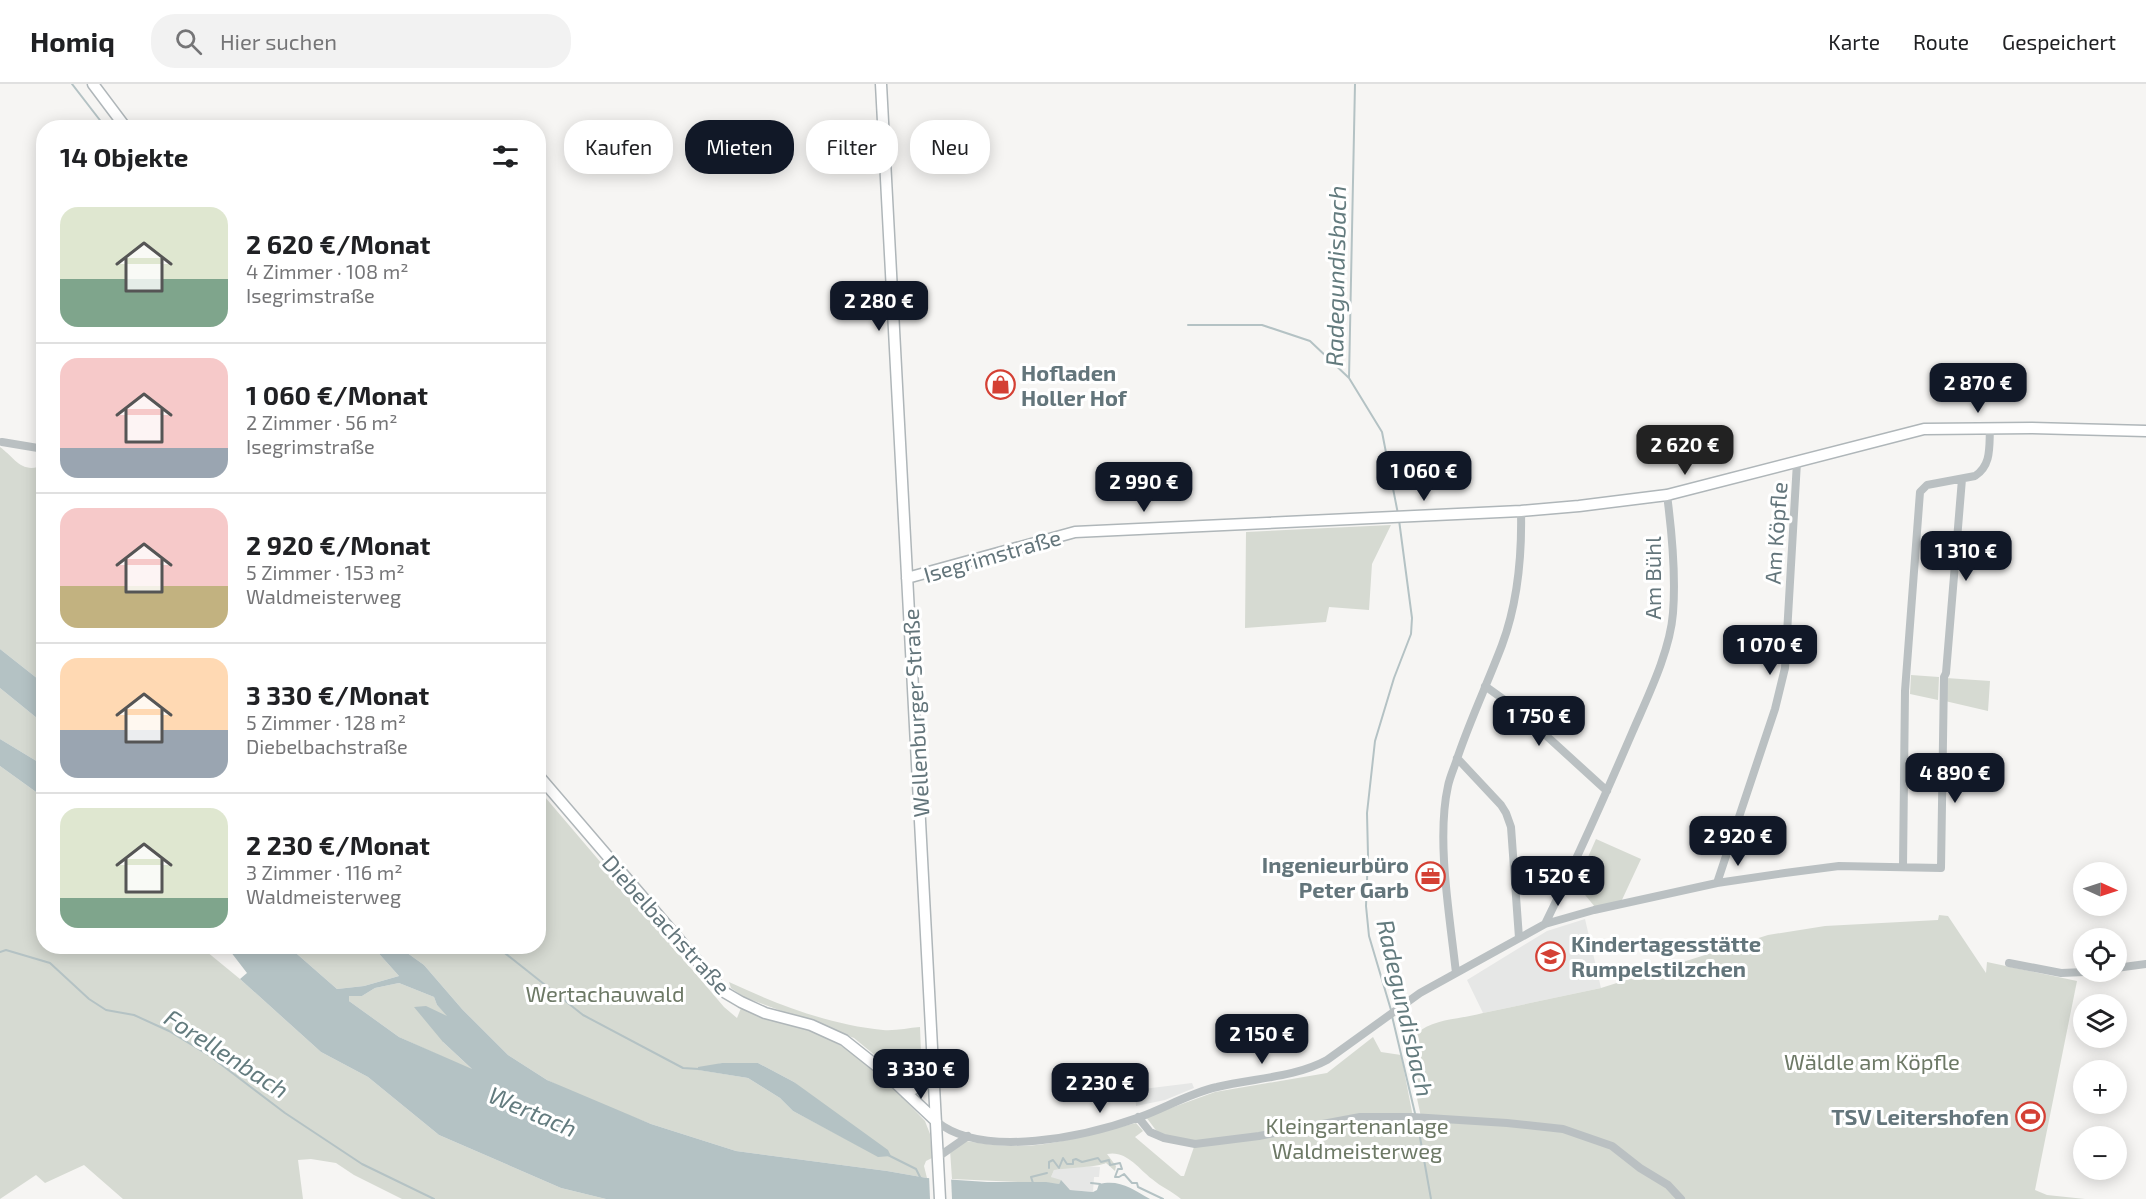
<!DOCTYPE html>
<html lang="de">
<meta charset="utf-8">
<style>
:root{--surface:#fff;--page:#f2f2f2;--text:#202124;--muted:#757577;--line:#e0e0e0;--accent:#111827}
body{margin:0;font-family:"Exo 2",sans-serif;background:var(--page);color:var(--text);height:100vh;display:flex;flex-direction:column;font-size:22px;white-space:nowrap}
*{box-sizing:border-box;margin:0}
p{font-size:20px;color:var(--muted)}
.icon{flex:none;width:33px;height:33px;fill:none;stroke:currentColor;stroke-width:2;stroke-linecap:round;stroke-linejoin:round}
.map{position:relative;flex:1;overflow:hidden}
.drawer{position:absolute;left:36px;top:36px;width:510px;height:834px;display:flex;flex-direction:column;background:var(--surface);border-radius:24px;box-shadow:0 3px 15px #0003}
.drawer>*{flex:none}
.top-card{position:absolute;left:564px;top:36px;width:570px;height:54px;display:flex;gap:12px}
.needle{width:39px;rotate:93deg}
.tools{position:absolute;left:2073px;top:778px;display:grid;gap:12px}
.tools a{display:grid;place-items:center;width:54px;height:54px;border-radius:50%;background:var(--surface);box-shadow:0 3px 15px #0003;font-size:30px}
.price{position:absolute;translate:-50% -51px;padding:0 14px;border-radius:12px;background:var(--accent);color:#fff;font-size:20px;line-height:39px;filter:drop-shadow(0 2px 3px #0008)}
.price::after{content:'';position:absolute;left:50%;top:36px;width:18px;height:14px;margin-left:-9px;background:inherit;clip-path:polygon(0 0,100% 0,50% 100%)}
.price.current{background:#222;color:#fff}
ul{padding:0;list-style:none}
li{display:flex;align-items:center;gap:18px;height:150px;padding:0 24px}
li+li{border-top:2px solid var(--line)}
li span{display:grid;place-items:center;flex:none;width:168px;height:120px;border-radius:18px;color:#555}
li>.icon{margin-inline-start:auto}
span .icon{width:72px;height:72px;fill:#fffc;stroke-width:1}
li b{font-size:26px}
h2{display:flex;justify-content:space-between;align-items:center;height:72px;padding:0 24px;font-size:26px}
.chip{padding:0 21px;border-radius:24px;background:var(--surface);box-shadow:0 3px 15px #0003;font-size:21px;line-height:54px}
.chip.current{background:var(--accent);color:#fff}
header{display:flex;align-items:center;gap:36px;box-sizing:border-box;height:84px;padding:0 30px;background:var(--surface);border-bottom:2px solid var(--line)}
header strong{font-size:28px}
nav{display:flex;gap:33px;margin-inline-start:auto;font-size:21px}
.search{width:420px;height:54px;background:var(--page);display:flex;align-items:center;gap:15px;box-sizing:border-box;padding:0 21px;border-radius:24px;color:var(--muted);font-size:22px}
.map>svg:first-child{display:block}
.built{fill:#e6e7e6}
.green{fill:#d6dad2;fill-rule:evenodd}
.water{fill:#b4c2c4;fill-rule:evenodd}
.pier{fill:#f6f5f3}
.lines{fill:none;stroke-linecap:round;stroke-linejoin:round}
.stream{stroke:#b4c2c4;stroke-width:2}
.secondary-casing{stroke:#afb6b9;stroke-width:13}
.street{stroke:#bac0c2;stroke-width:8}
.secondary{stroke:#fff;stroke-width:10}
.labels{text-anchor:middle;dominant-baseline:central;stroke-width:6;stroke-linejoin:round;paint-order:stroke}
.poi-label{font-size:22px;font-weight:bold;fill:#63757b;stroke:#fff;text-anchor:start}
.street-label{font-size:22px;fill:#63757b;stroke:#fff}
.park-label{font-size:22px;fill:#6d7966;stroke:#fff}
.water-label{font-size:24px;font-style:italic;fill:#637b7e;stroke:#fff}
</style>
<header>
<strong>Homiq</strong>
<div class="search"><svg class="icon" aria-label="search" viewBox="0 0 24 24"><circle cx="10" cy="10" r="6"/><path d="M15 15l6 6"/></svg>Hier suchen</div>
<nav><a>Karte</a><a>Route</a><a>Gespeichert</a></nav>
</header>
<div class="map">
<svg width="2146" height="1115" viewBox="0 0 2146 1115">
<rect width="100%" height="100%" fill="#f6f5f3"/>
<path class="built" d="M1585,835L1601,904L1483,929L1467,896L1547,847Z
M1192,999L1194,1004L1165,1016L1136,1022L1135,1006Z
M1083,1082L1100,1083L1099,1093H1094L1093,1108L1070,1106L1051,1093L1054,1086Z"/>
<path class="green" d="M0,363C14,373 22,391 43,381V599L0,565Z
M1391,441L1372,480L1369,526L1329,523L1326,538L1245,544L1246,448Z
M1911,591L1939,593L1938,616L1910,610Z
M1946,594L1990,597L1988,627L1945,617Z
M0,604L43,639V681L0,655Z
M0,682L43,713L44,862L201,863L240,895L321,968L368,993L439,1051L561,1104L606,1115H402L354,1091L336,1079L311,1075L298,1076L303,1115H123L84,1081L45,1099L36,1091L0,1115Z
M539,706L724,923L737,934L741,924L810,946L853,968L902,1013L925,1037L930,1050L932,1074L926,1077L924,1082L927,1094L887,1087L736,1067L651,1040L587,1015L547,996L508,971L462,925L424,881L399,863L538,862ZM722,979H758L794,998L878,1072L793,1027L780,1014L748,994L699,986Z
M1596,755L1641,775L1621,818L1595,823L1576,800Z
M1939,831L1948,832L1986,889L1987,878L2077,897L2035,1106L2047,1111L2085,1115H1181C1172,1107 1161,1103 1152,1095C1138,1084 1126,1066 1107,1070L1116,1082L1115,1087L1106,1079C1099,1083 1066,1084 1054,1086L1051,1093L1061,1096L1059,1100L952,1095L950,1066L966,1057C983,1060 1000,1062 1017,1062C1055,1062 1100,1048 1136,1039L1143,1047L1135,1053L1181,1092H1184L1195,1060L1158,1049L1146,1033L1215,1008L1327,989L1373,953L1381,968L1401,971L1413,1033L1418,1041L1421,1033L1405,958C1410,954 1415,949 1421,946C1439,934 1463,935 1483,929L1601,904L1768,851L1825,842L1938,836Z
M289,863H373L399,892L364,902L337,905Z
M729,898C776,920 830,941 883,946C895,947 908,944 920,943L922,994L915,998L905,996L854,954L744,913L731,904Z
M399,899L434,913L437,921L449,933L443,958L474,987L399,953L349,917V912H362L375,904Z"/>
<path class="water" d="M0,565L43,599V639L0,604Z
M0,655L43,681V713L0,682Z
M227,863H289L337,905L364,902L399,892L373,863H399L424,881L462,925L508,971L547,996L651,1040L736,1067L887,1087L927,1094L987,1098H1046L1059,1100L1061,1096L1070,1106L1093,1108L1097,1106L1099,1100C1120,1095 1132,1105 1150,1115H606L561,1104L439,1051L368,993L321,968L240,895L247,889ZM399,899L434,913L437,921L447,932L426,922L414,923L443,958L472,985L399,953L349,917V912H362L375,904Z
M722,979H758L794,998L888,1066L891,1072L878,1073L793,1027L780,1014L748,994L698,986V983Z"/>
<path class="pier" d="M929,1091L951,1092L952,1115H930Z"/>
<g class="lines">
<path class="stream" d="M72,0L106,44
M1355,0L1349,294L1382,348L1398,430
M1188,241H1262L1310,257L1349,294
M496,862L583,931L683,984L699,985
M0,868L6,866L50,879L89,915L106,926L134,931L169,947L210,972L285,1029L362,1080L434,1115
M1391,926L1369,852L1366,822L1368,771L1367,729L1375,657L1394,594L1411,550L1412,534L1399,436
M1392,932L1418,1042L1431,1115
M888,1071L916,1085L921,1095
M1049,1084V1078L1053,1076L1059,1084L1063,1074L1067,1080H1073V1076L1076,1075L1082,1078L1098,1074L1101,1078L1109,1076L1110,1081L1120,1079L1122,1085H1118L1115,1093H1119L1124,1090L1132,1099H1137L1138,1103L1163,1115
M1033,1099L1031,1093L1047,1089
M1091,1099L1100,1100"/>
<defs>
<path id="secondary" d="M93,0L126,44
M881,0L940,1115
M907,494L1075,448L1521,427L1579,422L1667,411L1924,345L2032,344L2146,347
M538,691L724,908L741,918L765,929L811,941L844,956L883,987L936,1037
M906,1009L934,994"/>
</defs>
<use href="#secondary" class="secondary-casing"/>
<path class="street" d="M2,358L44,365
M1485,602L1517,625L1607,707
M1457,674L1501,721L1506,729L1511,743L1519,854
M1903,783L1905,607L1920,408L1927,401L1975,392C1992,381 1989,362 1990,344
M1717,799L1775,625L1785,584L1797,378
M1545,840C1576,777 1604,714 1632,649C1647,614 1670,568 1673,529C1676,491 1672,449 1667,411
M2009,879L2061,889L2085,888
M2116,884L2146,880
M1456,889C1450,833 1436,756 1448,702C1450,692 1455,682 1458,672C1471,634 1488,598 1502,561C1518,518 1522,472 1521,427
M1138,1033L1150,1048L1164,1054L1195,1060L1259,1052L1360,1033H1412L1507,1039L1563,1045L1612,1062L1640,1084L1668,1101L1681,1115
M936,1037C983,1076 1087,1052 1140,1033C1165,1024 1190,1009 1217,1003C1253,994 1294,994 1327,976L1420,909L1545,840L1594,826L1717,799L1785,789L1839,782L1941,784L1944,593L1946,589L1962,395
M938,1073L968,1052"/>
<use href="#secondary" class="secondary"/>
</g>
<defs>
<symbol id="shop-ring" viewBox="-11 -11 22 22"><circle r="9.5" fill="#fff" stroke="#d44034" stroke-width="1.5"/><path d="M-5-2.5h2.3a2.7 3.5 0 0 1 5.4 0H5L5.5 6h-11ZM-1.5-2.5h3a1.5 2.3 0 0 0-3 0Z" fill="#d44034"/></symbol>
<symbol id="office-ring" viewBox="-11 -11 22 22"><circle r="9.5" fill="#fff" stroke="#d44034" stroke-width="1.5"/><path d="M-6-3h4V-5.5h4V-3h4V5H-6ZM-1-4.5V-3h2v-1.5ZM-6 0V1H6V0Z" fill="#d44034"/></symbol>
<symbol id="school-ring" viewBox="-11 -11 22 22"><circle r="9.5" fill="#fff" stroke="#d44034" stroke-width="1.5"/><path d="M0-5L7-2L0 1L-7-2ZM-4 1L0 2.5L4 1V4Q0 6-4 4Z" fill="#d44034"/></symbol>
<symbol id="stadium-ring" viewBox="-11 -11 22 22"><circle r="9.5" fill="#fff" stroke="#d44034" stroke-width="1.5"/><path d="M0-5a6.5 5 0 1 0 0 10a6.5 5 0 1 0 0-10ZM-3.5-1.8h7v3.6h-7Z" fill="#d44034"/></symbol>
</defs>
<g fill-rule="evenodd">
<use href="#shop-ring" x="984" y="284" width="33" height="33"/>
<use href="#office-ring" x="1414" y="776" width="33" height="33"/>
<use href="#school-ring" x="1534" y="856" width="33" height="33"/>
<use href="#stadium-ring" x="2014" y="1016" width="33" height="33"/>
</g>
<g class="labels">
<g class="poi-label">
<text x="1021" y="288">Hofladen<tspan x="1021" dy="25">Holler Hof</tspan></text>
<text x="1409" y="780" text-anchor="end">Ingenieurbüro<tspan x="1409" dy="25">Peter Garb</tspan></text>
<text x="1571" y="859">Kindertagesstätte<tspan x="1571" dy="25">Rumpelstilzchen</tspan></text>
<text x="2009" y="1032" text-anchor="end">TSV Leitershofen</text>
</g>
<g class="street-label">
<text transform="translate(1775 449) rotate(-86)">Am Köpfle</text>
<text transform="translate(992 471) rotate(-16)">Isegrimstraße</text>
<text transform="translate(1652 494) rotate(-90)">Am Bühl</text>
<text transform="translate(915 629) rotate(-93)">Wellenburger Straße</text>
<text transform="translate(667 840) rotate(48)">Diebelbachstraße</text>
</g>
<g class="park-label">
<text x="605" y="909">Wertachauwald</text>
<text x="1872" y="977">Wäldle am Köpfle</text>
<text x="1357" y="1041">Kleingartenanlage<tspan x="1357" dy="25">Waldmeisterweg</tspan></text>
</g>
<g class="water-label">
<text transform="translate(1335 192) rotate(-89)">Radegundisbach</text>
<text transform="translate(1406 924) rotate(77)">Radegundisbach</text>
<text transform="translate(227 969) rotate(33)">Forellenbach</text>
<text transform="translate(533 1027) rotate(23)">Wertach</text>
</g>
</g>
</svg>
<div class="tools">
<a><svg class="needle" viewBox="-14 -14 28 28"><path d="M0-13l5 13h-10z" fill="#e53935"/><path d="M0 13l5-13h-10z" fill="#757577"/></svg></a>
<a><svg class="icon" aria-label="locate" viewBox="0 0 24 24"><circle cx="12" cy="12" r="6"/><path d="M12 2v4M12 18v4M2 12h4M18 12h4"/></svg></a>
<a><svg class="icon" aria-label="layers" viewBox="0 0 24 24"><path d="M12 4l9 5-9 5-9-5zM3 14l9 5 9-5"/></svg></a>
<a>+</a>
<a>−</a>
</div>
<b class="price" style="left:879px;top:248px">2 280 €</b>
<b class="price" style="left:1978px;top:330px">2 870 €</b>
<b class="price current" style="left:1685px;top:392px">2 620 €</b>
<b class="price" style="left:1424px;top:418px">1 060 €</b>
<b class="price" style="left:1144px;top:429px">2 990 €</b>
<b class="price" style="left:1966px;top:498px">1 310 €</b>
<b class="price" style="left:1770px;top:592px">1 070 €</b>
<b class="price" style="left:1539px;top:663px">1 750 €</b>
<b class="price" style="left:1955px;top:720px">4 890 €</b>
<b class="price" style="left:1738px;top:783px">2 920 €</b>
<b class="price" style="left:1558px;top:823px">1 520 €</b>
<b class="price" style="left:1262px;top:981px">2 150 €</b>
<b class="price" style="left:921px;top:1016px">3 330 €</b>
<b class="price" style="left:1100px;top:1030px">2 230 €</b>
<div class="top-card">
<a class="chip">Kaufen</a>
<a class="chip current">Mieten</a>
<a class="chip">Filter</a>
<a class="chip">Neu</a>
</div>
<section class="drawer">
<h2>14 Objekte<svg class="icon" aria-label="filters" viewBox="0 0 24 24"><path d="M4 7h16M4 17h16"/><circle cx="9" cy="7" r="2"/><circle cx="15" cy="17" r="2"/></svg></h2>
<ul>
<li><span style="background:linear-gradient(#dfe7d0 60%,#7fa58c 0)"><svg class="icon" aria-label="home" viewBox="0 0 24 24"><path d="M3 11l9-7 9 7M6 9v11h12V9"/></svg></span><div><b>2 620 €/Monat</b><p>4 Zimmer · 108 m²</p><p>Isegrimstraße</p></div></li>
<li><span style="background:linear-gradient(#f6c9c9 75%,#9aa5b1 0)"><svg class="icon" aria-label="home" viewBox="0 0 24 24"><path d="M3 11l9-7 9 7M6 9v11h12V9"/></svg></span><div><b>1 060 €/Monat</b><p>2 Zimmer · 56 m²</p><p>Isegrimstraße</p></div></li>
<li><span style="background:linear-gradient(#f6c9c9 65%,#c2b280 0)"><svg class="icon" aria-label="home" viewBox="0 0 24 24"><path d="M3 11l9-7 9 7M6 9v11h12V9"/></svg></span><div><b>2 920 €/Monat</b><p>5 Zimmer · 153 m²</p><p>Waldmeisterweg</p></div></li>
<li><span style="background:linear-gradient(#ffd9b3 60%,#9aa5b1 0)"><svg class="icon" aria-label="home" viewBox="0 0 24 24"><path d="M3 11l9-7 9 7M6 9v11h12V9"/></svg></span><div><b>3 330 €/Monat</b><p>5 Zimmer · 128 m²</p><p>Diebelbachstraße</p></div></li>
<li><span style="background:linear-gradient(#dfe7d0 75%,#7fa58c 0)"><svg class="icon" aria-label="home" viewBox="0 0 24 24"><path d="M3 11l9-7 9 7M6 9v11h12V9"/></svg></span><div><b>2 230 €/Monat</b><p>3 Zimmer · 116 m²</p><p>Waldmeisterweg</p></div></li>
</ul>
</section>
</div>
